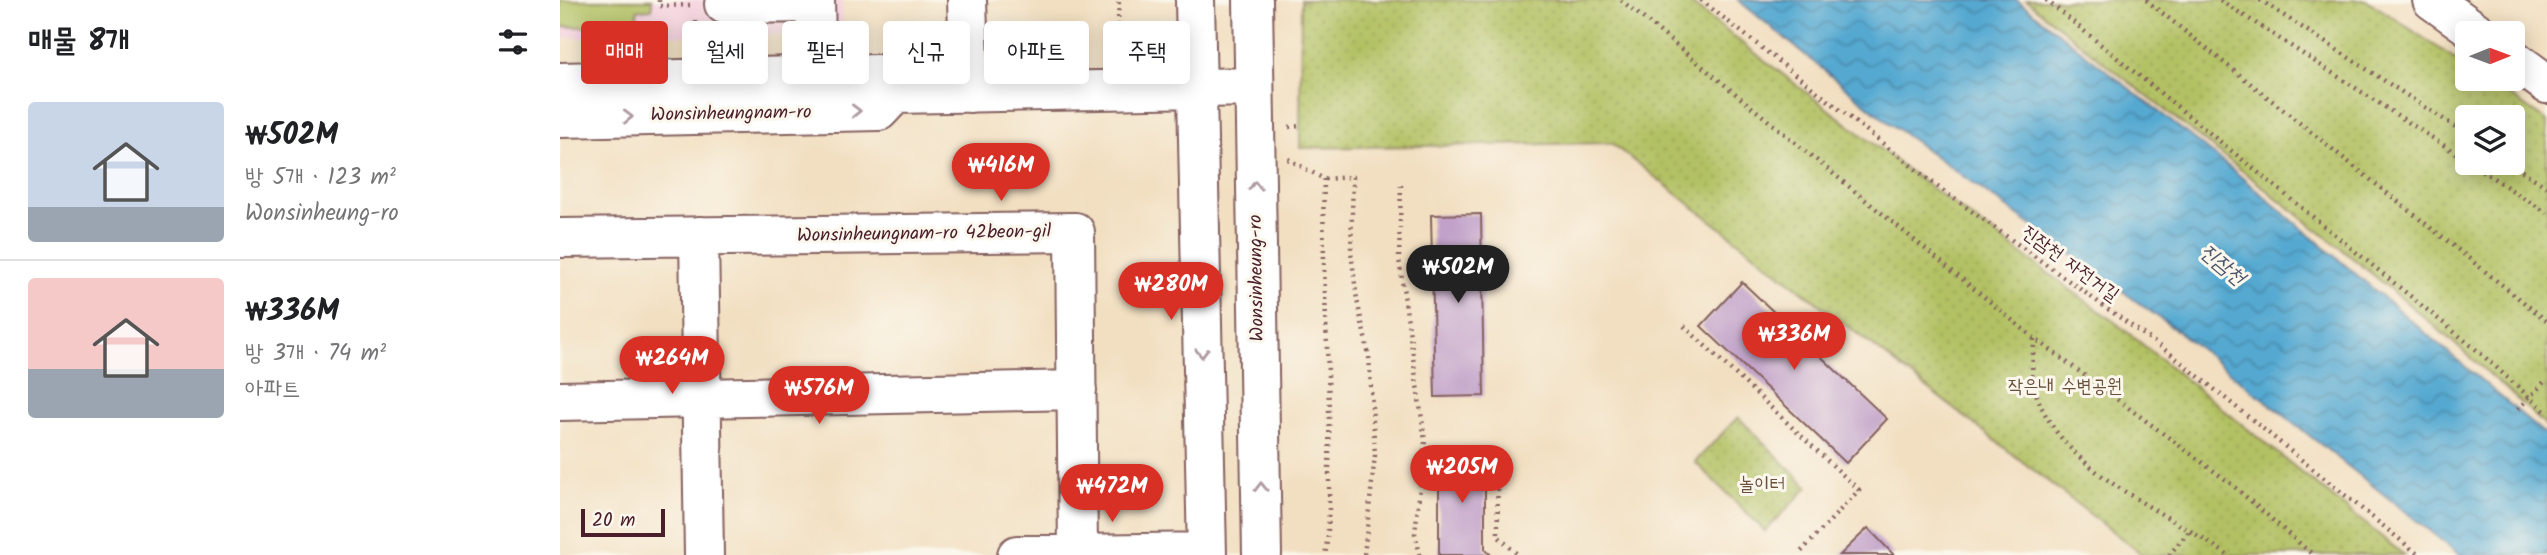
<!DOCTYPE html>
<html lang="ko">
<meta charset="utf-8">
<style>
:root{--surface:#fff;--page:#f2f2f2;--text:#202124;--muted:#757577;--line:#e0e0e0;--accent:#d93025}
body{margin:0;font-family:Kalam,"Poor Story",sans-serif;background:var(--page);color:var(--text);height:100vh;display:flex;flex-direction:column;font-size:26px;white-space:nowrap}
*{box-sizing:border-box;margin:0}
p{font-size:23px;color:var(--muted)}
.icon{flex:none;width:38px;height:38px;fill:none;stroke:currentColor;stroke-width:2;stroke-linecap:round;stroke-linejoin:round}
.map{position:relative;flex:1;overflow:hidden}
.details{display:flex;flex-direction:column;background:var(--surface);width:560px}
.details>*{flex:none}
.guide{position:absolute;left:21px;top:21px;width:665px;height:63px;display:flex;gap:14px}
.needle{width:46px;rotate:89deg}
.controls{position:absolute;left:1895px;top:21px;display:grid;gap:14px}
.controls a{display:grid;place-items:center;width:70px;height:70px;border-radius:7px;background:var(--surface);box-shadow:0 4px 18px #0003;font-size:35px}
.scale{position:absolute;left:21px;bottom:18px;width:84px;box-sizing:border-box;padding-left:7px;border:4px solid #4a1f2b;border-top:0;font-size:19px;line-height:24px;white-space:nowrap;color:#4a1f2b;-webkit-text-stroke:5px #fbf7ec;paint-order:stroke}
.price{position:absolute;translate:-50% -60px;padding:0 16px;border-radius:24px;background:var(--accent);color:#fff;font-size:23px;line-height:46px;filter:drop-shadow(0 2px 4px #0008)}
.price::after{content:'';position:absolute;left:50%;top:42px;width:21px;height:16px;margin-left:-10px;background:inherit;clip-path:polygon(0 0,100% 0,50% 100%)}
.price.on{background:#222;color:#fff}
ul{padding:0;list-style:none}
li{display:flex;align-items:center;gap:21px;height:175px;padding:0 28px}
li+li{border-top:2px solid var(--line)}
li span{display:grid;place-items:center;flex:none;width:196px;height:140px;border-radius:7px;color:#555}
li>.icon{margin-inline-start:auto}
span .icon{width:84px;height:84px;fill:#fffc;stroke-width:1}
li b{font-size:30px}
h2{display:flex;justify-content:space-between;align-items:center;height:84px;padding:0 28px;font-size:30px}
.tag{padding:0 24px;border-radius:7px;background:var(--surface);box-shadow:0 4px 18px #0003;font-size:24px;line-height:63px}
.tag.on{background:var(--accent);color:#fff}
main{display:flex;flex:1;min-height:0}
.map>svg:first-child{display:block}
.built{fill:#f4cfde}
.grass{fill:#b2c163;stroke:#7e7047;stroke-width:2}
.park{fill:url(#park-dots);stroke:#7e7047;stroke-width:2;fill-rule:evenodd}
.water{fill:url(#water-waves);stroke:#50647e;stroke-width:2}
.building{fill:#c1a1c9}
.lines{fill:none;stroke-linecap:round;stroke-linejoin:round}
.minor-casing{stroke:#856260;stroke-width:42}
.major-casing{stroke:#856260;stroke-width:42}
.path{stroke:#856260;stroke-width:4.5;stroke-dasharray:2 5;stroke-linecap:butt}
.minor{stroke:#fff;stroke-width:38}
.major{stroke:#fff;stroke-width:38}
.oneway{stroke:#ae9aa0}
.labels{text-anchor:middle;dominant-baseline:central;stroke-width:6;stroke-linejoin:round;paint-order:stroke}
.street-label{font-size:19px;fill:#4a1f2b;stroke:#fbf7ec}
.park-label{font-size:19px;fill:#69503c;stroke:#fbf7ec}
.water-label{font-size:21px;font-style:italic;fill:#4e566d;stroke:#fbf7ec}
</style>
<main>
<section class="details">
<h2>매물 8개<svg class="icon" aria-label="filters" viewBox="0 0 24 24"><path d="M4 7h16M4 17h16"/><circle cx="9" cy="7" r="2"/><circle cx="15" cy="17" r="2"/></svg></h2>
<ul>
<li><span style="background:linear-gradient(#c9d6e8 75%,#9aa5b1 0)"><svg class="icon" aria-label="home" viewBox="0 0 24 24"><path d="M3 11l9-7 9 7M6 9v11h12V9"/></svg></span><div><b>₩502M</b><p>방 5개 · 123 m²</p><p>Wonsinheung-ro</p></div></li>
<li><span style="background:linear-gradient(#f6c9c9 65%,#9aa5b1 0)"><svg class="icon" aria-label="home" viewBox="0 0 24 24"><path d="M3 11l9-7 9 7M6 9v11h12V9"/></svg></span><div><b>₩336M</b><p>방 3개 · 74 m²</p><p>아파트</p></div></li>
</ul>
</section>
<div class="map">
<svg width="1987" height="555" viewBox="0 0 1987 555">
<defs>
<pattern id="park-dots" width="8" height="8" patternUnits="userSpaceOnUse" patternTransform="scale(1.75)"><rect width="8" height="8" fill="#b2c163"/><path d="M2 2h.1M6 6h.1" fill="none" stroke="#9ba556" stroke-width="1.8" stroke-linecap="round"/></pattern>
<pattern id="water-waves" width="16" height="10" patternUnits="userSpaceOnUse" patternTransform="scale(1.75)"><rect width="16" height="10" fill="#55a9d1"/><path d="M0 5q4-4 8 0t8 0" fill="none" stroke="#4889aa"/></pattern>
</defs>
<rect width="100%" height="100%" fill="#fbf7ec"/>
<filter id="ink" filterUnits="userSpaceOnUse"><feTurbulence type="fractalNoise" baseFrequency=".0143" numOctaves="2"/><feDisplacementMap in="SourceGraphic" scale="14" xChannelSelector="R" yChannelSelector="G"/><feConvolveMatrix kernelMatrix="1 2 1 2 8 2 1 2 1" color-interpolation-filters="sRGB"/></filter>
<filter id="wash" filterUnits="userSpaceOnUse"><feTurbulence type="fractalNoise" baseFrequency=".00686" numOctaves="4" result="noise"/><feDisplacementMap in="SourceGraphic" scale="28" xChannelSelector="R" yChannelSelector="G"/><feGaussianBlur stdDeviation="1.57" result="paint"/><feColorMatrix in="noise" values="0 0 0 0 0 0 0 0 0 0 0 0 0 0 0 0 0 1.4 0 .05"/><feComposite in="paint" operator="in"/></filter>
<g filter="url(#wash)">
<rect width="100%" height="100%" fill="#f2dfc1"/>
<path class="built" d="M0,0H282L283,33L0,38Z"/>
<path class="grass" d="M0,0H92V9L77,10L78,26L0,27Z"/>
<path class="park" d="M741,0H1126L1362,181L1556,323L1844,555H1583L1051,143L740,148Z
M1466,0H1807L1907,67L1908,79H1925L1987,121V427C1824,272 1640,142 1466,0ZM1908,117H1953V163H1908Z
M1178,417L1248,487L1205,531L1135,462Z"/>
<path class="water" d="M1178,0H1457L1673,170L1987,436V555H1900L1619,332L1324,119Z"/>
<g id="blocks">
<path class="building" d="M921,214L924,396L875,397L871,215Z
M1182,282L1327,419L1286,463L1141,326Z
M879,455H925V549L931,555H879Z
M1308,528L1334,555H1280Z"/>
</g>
</g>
<g filter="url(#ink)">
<use href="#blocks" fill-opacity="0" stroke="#856260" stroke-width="2"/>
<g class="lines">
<defs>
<path id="minor" d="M255,0L257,76
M407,0L410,93
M635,0L647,555
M693,0L702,555
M164,4L255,3
M0,82L317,74L335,94
M0,118L319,111L335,94L693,87
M139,236L144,555
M0,238L515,232L518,554
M0,401L517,390
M457,555L647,552"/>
<path id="major" d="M1872,0L1918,33
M1953,59L1987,84"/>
</defs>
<use href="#minor" class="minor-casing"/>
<use href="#major" class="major-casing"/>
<path class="path" d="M99,0V6L132,5
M1061,0L1474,338L1670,483L1753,555
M1141,0L1378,187L1612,355L1859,555
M1486,0L1919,352L1987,413
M1586,0L1987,321
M1660,0L1908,161
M1700,0L1908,135
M136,21V47
M557,46L559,0
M729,127L740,126
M728,159L764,179L793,177L791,251L797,300L809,356L815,455L804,555
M1910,163L1987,213
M1950,163L1987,187
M764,179C761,276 771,372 769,469C769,498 770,526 765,555
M841,185L839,259L865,441L855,533L860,555
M1124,326L1299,490L1238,555
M1474,339C1474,353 1470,372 1474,387C1499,473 1600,506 1667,555
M1958,409L1987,379
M937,454L938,536L958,555
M1609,555L1631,529"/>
<use href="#minor" class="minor"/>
<use href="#major" class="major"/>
</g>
<defs><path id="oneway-chevron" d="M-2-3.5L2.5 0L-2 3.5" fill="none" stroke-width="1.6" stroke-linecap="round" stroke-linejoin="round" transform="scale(1.75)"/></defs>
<g class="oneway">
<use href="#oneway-chevron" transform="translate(296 111) rotate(-1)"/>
<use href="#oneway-chevron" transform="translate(68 117) rotate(-1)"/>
<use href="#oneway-chevron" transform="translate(695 186) rotate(-91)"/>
<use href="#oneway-chevron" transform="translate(642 353) rotate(89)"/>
<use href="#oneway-chevron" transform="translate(701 487) rotate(-91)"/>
</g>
</g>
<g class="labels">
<g class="street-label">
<text transform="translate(171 114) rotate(-1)">Wonsinheungnam-ro</text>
<text transform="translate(364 234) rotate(-1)">Wonsinheungnam-ro 42beon-gil</text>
<text transform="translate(1510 264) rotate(36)">진잠천 자전거길</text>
<text transform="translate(697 278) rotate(-91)">Wonsinheung-ro</text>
</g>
<g class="park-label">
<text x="1505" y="387">작은내 수변공원</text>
<text x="1202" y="485">놀이터</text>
</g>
<g class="water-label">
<text transform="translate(1662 265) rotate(40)">진잠천</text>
</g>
</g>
</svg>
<div class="controls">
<a><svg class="needle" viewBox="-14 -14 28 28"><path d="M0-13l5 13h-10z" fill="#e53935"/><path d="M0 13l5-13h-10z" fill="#757577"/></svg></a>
<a><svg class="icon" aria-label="layers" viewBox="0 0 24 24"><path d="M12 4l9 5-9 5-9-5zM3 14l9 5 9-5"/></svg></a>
</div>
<div class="scale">20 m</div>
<b class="price" style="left:441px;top:203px">₩416M</b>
<b class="price on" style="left:898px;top:305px">₩502M</b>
<b class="price" style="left:611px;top:322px">₩280M</b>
<b class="price" style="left:1234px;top:372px">₩336M</b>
<b class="price" style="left:112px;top:396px">₩264M</b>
<b class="price" style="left:259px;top:426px">₩576M</b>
<b class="price" style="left:902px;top:505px">₩205M</b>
<b class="price" style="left:552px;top:524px">₩472M</b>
<div class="guide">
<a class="tag on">매매</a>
<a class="tag">월세</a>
<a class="tag">필터</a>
<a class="tag">신규</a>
<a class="tag">아파트</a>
<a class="tag">주택</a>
</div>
</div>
</main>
